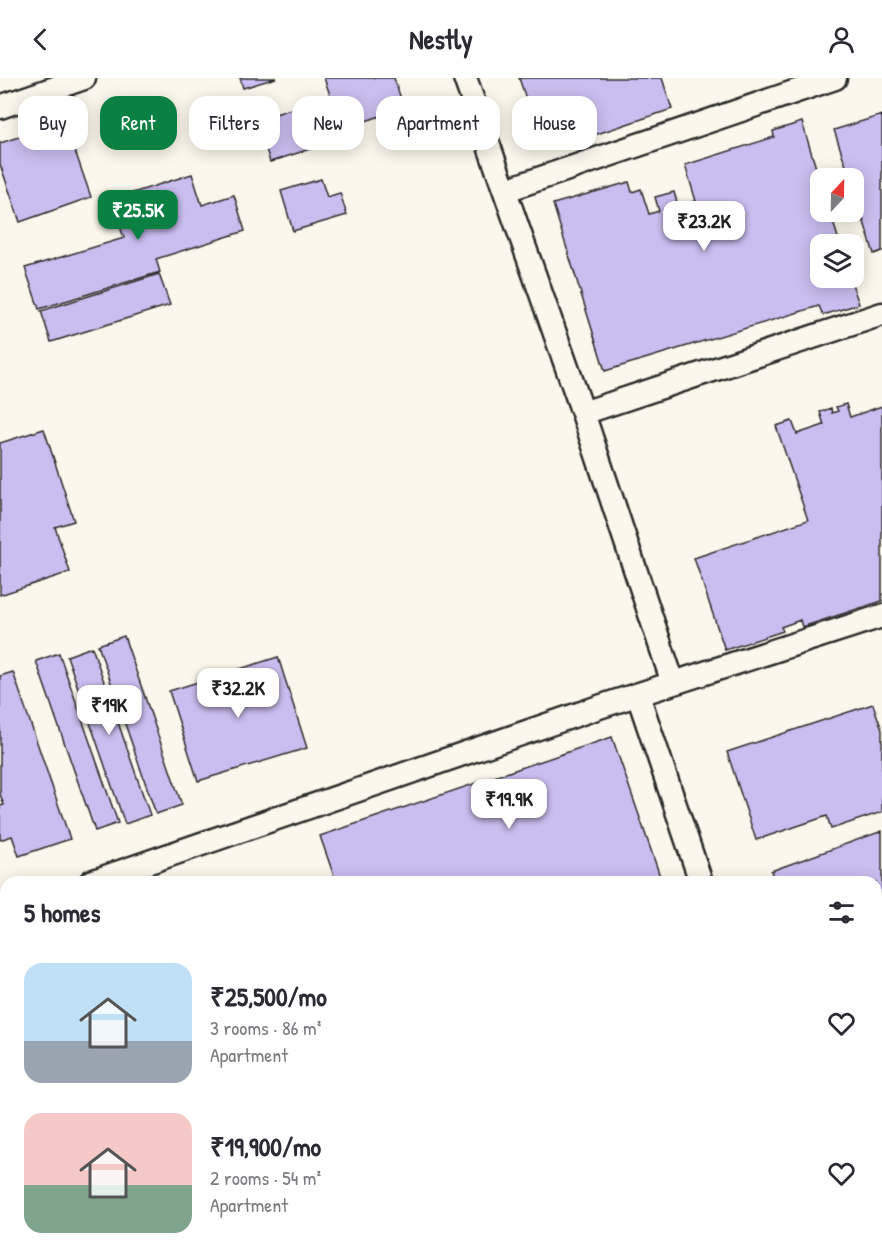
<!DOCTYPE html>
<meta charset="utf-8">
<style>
:root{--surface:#fff;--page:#f2f2f3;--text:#2b2b33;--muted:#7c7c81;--accent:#0b8043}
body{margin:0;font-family:"Patrick Hand",sans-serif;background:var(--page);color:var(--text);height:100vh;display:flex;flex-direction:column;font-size:22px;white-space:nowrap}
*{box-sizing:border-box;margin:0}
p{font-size:20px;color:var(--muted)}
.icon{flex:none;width:33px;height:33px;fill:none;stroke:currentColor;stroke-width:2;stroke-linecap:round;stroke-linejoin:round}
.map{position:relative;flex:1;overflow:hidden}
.side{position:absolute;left:0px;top:798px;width:882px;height:384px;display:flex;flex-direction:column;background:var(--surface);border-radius:18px 18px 0 0;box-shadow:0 3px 15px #0003}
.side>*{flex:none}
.hud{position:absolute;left:18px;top:18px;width:846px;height:54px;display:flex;gap:12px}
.needle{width:39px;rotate:22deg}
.fabs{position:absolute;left:810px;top:90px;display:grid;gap:12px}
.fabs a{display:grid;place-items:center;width:54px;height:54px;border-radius:12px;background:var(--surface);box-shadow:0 3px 15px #0003;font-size:30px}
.price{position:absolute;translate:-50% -51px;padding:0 14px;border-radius:12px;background:#fff;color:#222;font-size:20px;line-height:39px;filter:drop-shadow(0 2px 3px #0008)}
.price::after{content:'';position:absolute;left:50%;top:36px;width:18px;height:14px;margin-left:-9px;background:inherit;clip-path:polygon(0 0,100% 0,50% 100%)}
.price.active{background:var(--accent);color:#fff}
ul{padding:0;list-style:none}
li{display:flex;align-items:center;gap:18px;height:150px;padding:0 24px}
li span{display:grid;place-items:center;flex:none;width:168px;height:120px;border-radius:18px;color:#555}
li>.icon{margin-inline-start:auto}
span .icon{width:72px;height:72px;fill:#fffc;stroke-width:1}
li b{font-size:26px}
h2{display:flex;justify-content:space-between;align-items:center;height:72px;padding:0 24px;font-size:26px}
.tag{padding:0 21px;border-radius:18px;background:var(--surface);box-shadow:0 3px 15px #0003;font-size:21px;line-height:54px}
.tag.active{background:var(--accent);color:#fff}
header{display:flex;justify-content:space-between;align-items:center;height:78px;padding:0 24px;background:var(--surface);font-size:27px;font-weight:700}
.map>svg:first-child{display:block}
.building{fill:#cabdef;stroke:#2b2b2b;stroke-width:1.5}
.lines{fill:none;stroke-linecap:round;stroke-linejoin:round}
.minor-casing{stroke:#2b2b2b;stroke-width:27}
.minor{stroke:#fbf7ec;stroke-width:22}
</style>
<header><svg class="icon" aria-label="back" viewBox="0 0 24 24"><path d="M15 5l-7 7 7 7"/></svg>Nestly<svg class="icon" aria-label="person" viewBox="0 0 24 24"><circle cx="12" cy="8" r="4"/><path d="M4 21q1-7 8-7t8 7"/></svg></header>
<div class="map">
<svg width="882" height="1182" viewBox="0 0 882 1182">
<rect width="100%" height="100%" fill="#fbf7ec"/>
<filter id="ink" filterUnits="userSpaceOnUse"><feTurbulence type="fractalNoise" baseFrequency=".0167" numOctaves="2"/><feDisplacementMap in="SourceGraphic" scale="12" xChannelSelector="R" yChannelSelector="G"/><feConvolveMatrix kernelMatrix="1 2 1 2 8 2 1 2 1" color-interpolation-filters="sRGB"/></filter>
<g filter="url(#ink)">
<path class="building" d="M240,0H276L243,10Z
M324,0H394L404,30L342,51Z
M519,0H662L672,31L561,68L548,27L530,33Z
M297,29L310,71L270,84L257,42Z
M882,37V173L874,176L854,112V100H850L834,52Z
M65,44L91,119L20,144L0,86V65Z
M802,44L820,103V134H830L840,166H820V200H850L859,226L823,237L819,228L605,293L553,126L629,104L632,114L641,111L649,136L659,133L655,119L674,114L678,128L696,123L685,87L774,59L773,53Z
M192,96L202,127L234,117L245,153L156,181L160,194L39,231L25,190L124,160L111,122Z
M321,101L327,119L340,115L347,137L293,153L281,113Z
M159,196L170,227L51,264L41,233Z
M846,326L850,339L882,328V523L802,549L800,542L781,549L783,553L725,572L694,480L808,442L776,348L792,343L797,356L824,347L820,334L831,330L832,335L838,333L836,329Z
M44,351L74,443L55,449L70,494L0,517V365Z
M124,558L182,727L156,736L98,567Z
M92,569L150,737L125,746L67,578Z
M59,575L118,745L95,753L36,583Z
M278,579L307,670L198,703L169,613Z
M13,594L70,761L19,778L12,758L0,762V728L4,727L0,716V598Z
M873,626L882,652V734L831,751L827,738L756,762L727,674Z
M612,659L662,804H336L320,758Z
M882,753V915L876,917V804H775L771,793Z
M6,972V1176H217L219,1182H0V974Z
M231,1176H494L477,1182H233Z"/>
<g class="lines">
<defs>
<path id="minor" d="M465,0L583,335L673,605
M0,29L84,0
M506,112L835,0
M583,335L882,236
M638,617L701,804
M91,804L602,628L882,538
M0,835L6,833
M876,1059L882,1056
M788,1176L790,1182
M543,1182L560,1176"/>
</defs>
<use href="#minor" class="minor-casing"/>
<use href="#minor" class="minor"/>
</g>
</g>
</svg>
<div class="fabs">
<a><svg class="needle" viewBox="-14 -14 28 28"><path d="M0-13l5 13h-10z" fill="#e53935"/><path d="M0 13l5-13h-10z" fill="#7c7c81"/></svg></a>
<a><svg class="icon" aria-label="layers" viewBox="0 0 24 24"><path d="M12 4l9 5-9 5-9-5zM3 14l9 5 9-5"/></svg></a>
</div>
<b class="price active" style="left:138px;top:163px">₹25.5K</b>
<b class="price" style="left:704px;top:174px">₹23.2K</b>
<b class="price" style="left:238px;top:641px">₹32.2K</b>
<b class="price" style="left:109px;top:658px">₹19K</b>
<b class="price" style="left:509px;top:752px">₹19.9K</b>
<div class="hud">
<a class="tag">Buy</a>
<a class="tag active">Rent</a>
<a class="tag">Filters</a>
<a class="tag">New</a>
<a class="tag">Apartment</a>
<a class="tag">House</a>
</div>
<section class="side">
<h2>5 homes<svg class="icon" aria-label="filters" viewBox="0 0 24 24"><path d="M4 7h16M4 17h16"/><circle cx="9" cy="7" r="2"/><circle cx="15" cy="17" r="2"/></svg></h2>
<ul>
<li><span style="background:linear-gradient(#bfe0f5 65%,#9aa5b1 0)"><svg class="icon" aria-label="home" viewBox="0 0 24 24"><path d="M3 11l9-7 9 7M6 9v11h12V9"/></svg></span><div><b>₹25,500/mo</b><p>3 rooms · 86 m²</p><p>Apartment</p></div><svg class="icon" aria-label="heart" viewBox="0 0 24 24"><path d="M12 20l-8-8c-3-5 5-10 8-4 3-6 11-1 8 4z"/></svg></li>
<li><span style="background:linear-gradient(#f6c9c9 60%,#7fa58c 0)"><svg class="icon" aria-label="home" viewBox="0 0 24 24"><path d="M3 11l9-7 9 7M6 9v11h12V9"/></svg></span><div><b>₹19,900/mo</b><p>2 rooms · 54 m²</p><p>Apartment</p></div><svg class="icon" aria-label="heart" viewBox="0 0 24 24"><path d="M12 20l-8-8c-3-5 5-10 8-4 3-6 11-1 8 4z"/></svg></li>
</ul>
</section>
</div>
